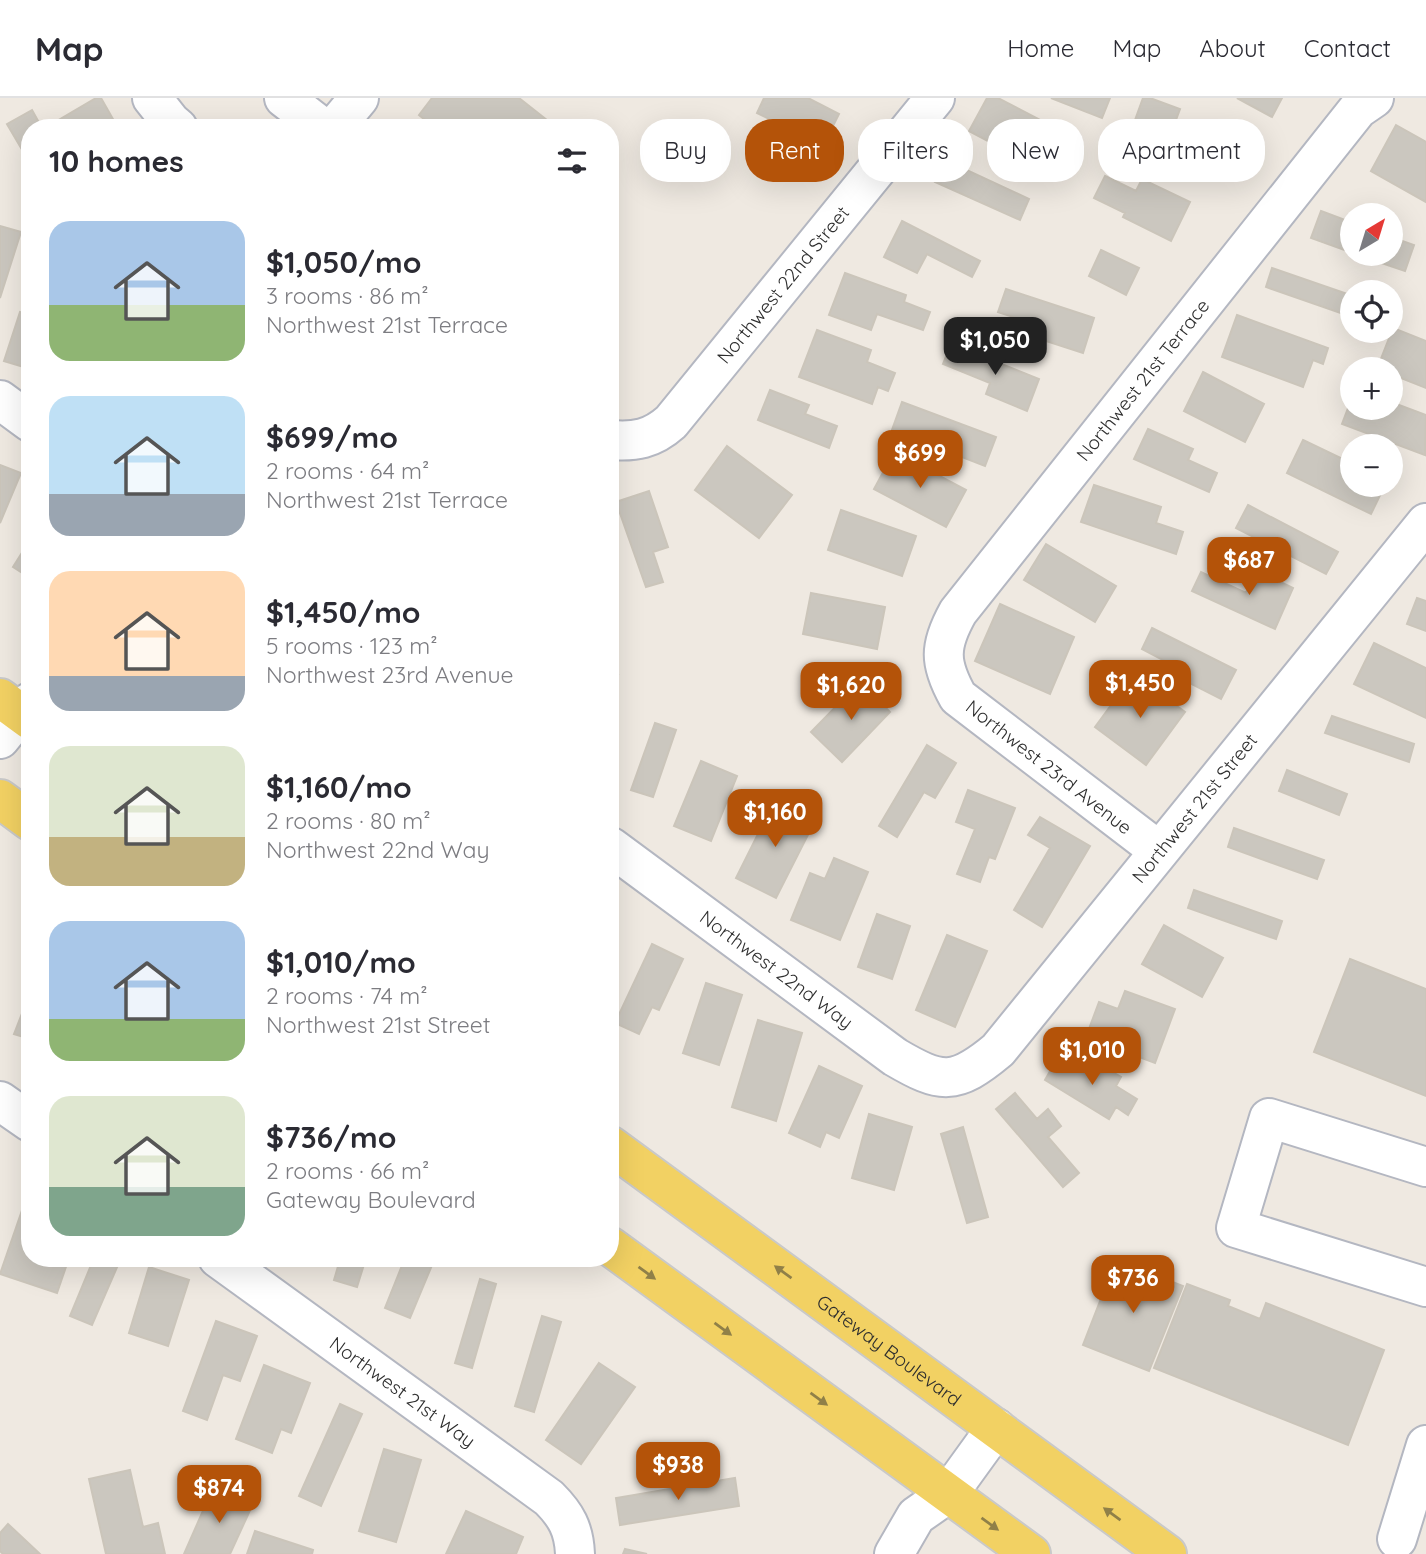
<!DOCTYPE html>
<meta charset="utf-8">
<style>
:root{--surface:#fff;--page:#f7f7f7;--text:#2b2b33;--muted:#7c7c81;--line:#e1e1e2;--accent:#b45309}
body{margin:0;font-family:Quicksand,sans-serif;background:var(--page);color:var(--text);height:100vh;display:flex;flex-direction:column;font-size:26px;white-space:nowrap}
*{box-sizing:border-box;margin:0}
p{font-size:23px;color:var(--muted)}
.icon{flex:none;width:38px;height:38px;fill:none;stroke:currentColor;stroke-width:2;stroke-linecap:round;stroke-linejoin:round}
.map{position:relative;flex:1;overflow:hidden}
.side{position:absolute;left:21px;top:21px;width:598px;height:1148px;display:flex;flex-direction:column;background:var(--surface);border-radius:28px;box-shadow:0 7px 28px #0002}
.side>*{flex:none}
.banner{position:absolute;left:640px;top:21px;width:665px;height:63px;display:flex;gap:14px}
.needle{width:46px;rotate:38deg}
.buttons{position:absolute;left:1340px;top:105px;display:grid;gap:14px}
.buttons a{display:grid;place-items:center;width:63px;height:63px;border-radius:50%;background:var(--surface);box-shadow:0 7px 28px #0002;font-size:35px}
.price{position:absolute;translate:-50% -60px;padding:0 16px;border-radius:14px;background:var(--accent);color:#fff;font-size:23px;line-height:46px;filter:drop-shadow(0 2px 4px #0008)}
.price::after{content:'';position:absolute;left:50%;top:42px;width:21px;height:16px;margin-left:-10px;background:inherit;clip-path:polygon(0 0,100% 0,50% 100%)}
.price.active{background:#222;color:#fff}
ul{padding:0;list-style:none}
li{display:flex;align-items:center;gap:21px;height:175px;padding:0 28px}
li span{display:grid;place-items:center;flex:none;width:196px;height:140px;border-radius:21px;color:#555}
li>.icon{margin-inline-start:auto}
span .icon{width:84px;height:84px;fill:#fffc;stroke-width:1}
li b{font-size:30px}
h2{display:flex;justify-content:space-between;align-items:center;height:84px;padding:0 28px;font-size:30px}
.chip{padding:0 24px;border-radius:28px;background:var(--surface);box-shadow:0 7px 28px #0002;font-size:24px;line-height:63px}
.chip.active{background:var(--accent);color:#fff}
header{display:flex;align-items:center;gap:42px;box-sizing:border-box;height:98px;padding:0 35px;background:var(--surface);border-bottom:2px solid var(--line)}
header strong{font-size:33px}
nav{display:flex;gap:38px;margin-inline-start:auto;font-size:24px}
.map>svg:first-child{display:block}
.building{fill:#cbc7bf;stroke:#cbc5ba;stroke-width:2}
.lines{fill:none;stroke-linecap:round;stroke-linejoin:round}
.minor-casing{stroke:#b4b7c1;stroke-width:42}
.major-casing{stroke:#c9c9c9;stroke-width:42}
.minor{stroke:#fff;stroke-width:38}
.major{stroke:#f2d163;stroke-width:38}
.oneway{fill:#908048}
.labels{text-anchor:middle;dominant-baseline:central;stroke-width:6;stroke-linejoin:round;paint-order:stroke}
.street-label{font-size:19px;fill:#2e2e2e;stroke:#fff}
</style>
<header>
<strong>Map</strong>
<nav><a>Home</a><a>Map</a><a>About</a><a>Contact</a></nav>
</header>
<div class="map">
<svg width="1426" height="1456" viewBox="0 0 1426 1456">
<rect width="100%" height="100%" fill="#efe9e1"/>
<path class="building" d="M96,0H101L118,30H45Z
M432,0H519L557,30H435L419,17Z
M764,0H808L839,16L823,48L757,15Z
M987,0H998L1065,35L1045,73L969,33Z
M1051,0H1110L1102,20Z
M1143,0H1150L1180,11L1173,30L1226,50L1215,81L1176,66L1180,55L1130,36Z
M1237,0H1282L1272,19Z
M32,12L42,30H30V58L27,60L7,26Z
M1396,27L1426,44V104L1371,73Z
M945,62L1029,101L1020,122L935,84Z
M1105,78L1136,93L1142,81L1190,104L1171,143L1123,119L1125,115L1094,100Z
M1321,113L1353,125V155L1311,140Z
M902,123L980,163L972,179L927,156L917,175L884,159Z
M0,128L21,134L0,200Z
M1391,139L1414,147L1405,173L1355,156H1391Z
M1101,152L1139,170L1126,197L1089,178Z
M1272,170L1353,198L1349,218L1266,189Z
M845,175L906,197L904,204L930,214L923,232L877,216L871,232L829,217Z
M1006,191L1094,220L1083,255L1031,238L1035,226L998,214Z
M20,214L30,217V271L4,263Z
M1237,217L1328,250L1323,266L1313,262L1303,289L1222,259Z
M1393,230L1426,243V290L1391,276V271H1377Z
M817,232L871,252L867,264L895,275L888,293L878,289L872,306L799,279Z
M951,246L1039,281L1027,313L986,296L990,285L943,266Z
M1203,274L1264,306L1245,344L1184,313Z
M770,292L809,307L805,316L837,328L829,350L758,322Z
M1353,297V310H1391V304L1426,317L1425,357L1342,326Z
M902,304L996,339L985,368L892,332Z
M1148,331L1193,351L1188,362L1217,375L1209,394L1134,361Z
M1303,342L1353,366V387H1385L1371,416L1287,375Z
M727,348L792,397L759,440L695,392Z
M894,354L966,392L946,429L874,391Z
M0,367L21,375L0,425Z
M1094,387L1161,409L1156,425L1183,434L1176,456L1081,424Z
M649,393L668,449L653,454L663,484L646,489L616,404Z
M1248,407L1338,454L1326,476L1236,430Z
M841,412L916,438L902,478L828,452Z
M30,442V480L13,469Z
M1046,446L1116,488L1095,524L1024,482Z
M1256,472L1293,490L1275,531L1192,493L1201,474L1246,495Z
M811,495L885,509L877,551L803,536Z
M1417,500L1426,503V533L1407,526Z
M1000,506L1074,539L1050,596L975,563Z
M1152,530L1236,572L1221,601L1164,572L1167,564L1142,551Z
M1374,545L1426,570V620L1354,586Z
M611,576L618,577L611,601Z
M1134,576L1185,614L1146,667L1095,629Z
M860,584L890,614L842,664L811,634Z
M1332,618L1414,646L1409,664L1325,635Z
M655,625L676,632L653,699L631,692Z
M927,647L956,665L935,700L924,694L897,739L879,728Z
M701,663L737,678L711,743L674,728Z
M1287,672L1347,696L1339,717L1279,693Z
M968,692L1015,710L995,761L989,759L980,784L957,776L975,731L956,724Z
M775,702L815,723L776,800L736,780Z
M1040,719L1090,748L1042,829L1014,812L1050,750L1028,737Z
M1234,730L1324,762L1317,781L1228,749Z
M834,760L868,774L840,842L791,822L810,775L825,781Z
M1194,792L1282,823L1276,841L1188,810Z
M877,816L910,828L892,881L858,869Z
M611,818L616,820L611,838Z
M1164,827L1223,860L1202,899L1142,866Z
M947,837L987,853L955,929L916,912Z
M652,846L683,861L659,912L652,909L639,936L615,925Z
M1350,861L1426,891V998L1314,954Z
M706,885L742,897L719,967L683,955Z
M1125,893L1175,911L1155,965L1086,939L1099,904L1118,911Z
M30,895V941L14,936Z
M758,922L802,935L776,1023L732,1009Z
M1086,959L1121,979L1116,988L1137,1001L1128,1017L1116,1009L1109,1021L1045,982L1057,961L1078,973Z
M819,968L862,988L839,1040L826,1034L820,1049L789,1035Z
M1015,995L1037,1021L1048,1011L1061,1028L1048,1039L1079,1075L1063,1089L996,1011Z
M869,1016L912,1029L894,1092L852,1080Z
M963,1029L988,1119L967,1125L941,1036Z
M29,1092L30,1160H69L57,1195L0,1176Z
M94,1160H121L92,1227L70,1218Z
M324,1160H366L357,1189L334,1182L339,1165Z
M405,1160H435L410,1220L385,1210Z
M1116,1162L1183,1188L1149,1273L1083,1247Z
M149,1169L189,1182L168,1248L129,1235Z
M480,1181L496,1186L472,1270L455,1265Z
M1187,1186L1230,1202L1228,1208L1260,1221L1266,1205L1384,1252L1348,1347L1154,1270Z
M542,1218L561,1224L534,1314L515,1308Z
M216,1223L257,1238L240,1283L223,1277L207,1322L183,1313Z
M599,1265L635,1289L581,1366L546,1342Z
M264,1267L310,1285L291,1335L281,1331L272,1355L236,1341Z
M340,1306L362,1316L321,1408L299,1398Z
M384,1351L421,1362L396,1444L359,1433Z
M130,1372L143,1429L158,1425L165,1456H106L89,1381Z
M735,1380L739,1408L620,1427L616,1400Z
M213,1390L252,1408L230,1456H184Z
M466,1413L523,1439L516,1456H446Z
M8,1426L40,1456H3L0,1453V1435Z
M255,1433L313,1452L312,1456H247Z
M625,1451L647,1456H623Z"/>
<g class="lines">
<defs>
<g id="minor">
<path d="M152,0L171,24L178,30"/>
<path d="M284,0L323,30"/>
<path d="M334,30L359,0"/>
<path d="M0,302L30,324"/>
<path id="s1" d="M611,342C635,344 652,341 671,324L935,0"/>
<path d="M0,641L30,604"/>
<path id="s2" d="M611,749L895,959C941,986 955,988 998,952L1426,425"/>
<path id="s3" d="M1158,752L958,599C939,565 939,548 958,514L1358,11L1374,0"/>
<path d="M0,1003L30,1024"/>
<path d="M1426,1069L1269,1020L1236,1130L1426,1189"/>
<path id="s4" d="M218,1160L549,1400C566,1417 574,1431 575,1456"/>
<path d="M1397,1441L1426,1347"/>
<path d="M894,1456L916,1418L949,1395L996,1330"/>
</g>
<g id="major">
<path d="M0,600L30,622"/>
<path d="M0,701L30,723"/>
<path id="s5" d="M611,1048L1167,1456"/>
<path d="M611,1149L1031,1456"/>
</g>
</defs>
<use href="#minor" class="minor-casing"/>
<use href="#major" class="major-casing"/>
<use href="#minor" class="minor"/>
<use href="#major" class="major"/>
</g>
<defs><path id="oneway-solid" d="M-6-.8H1V-3.2L6.5 0L1 3.2V.8H-6Z" transform="scale(1.75)"/></defs>
<g class="oneway">
<use href="#oneway-solid" transform="translate(783 1174) rotate(-144)"/>
<use href="#oneway-solid" transform="translate(647 1175) rotate(36)"/>
<use href="#oneway-solid" transform="translate(723 1231) rotate(36)"/>
<use href="#oneway-solid" transform="translate(819 1301) rotate(36)"/>
<use href="#oneway-solid" transform="translate(1112 1416) rotate(-144)"/>
<use href="#oneway-solid" transform="translate(990 1426) rotate(36)"/>
</g>
<g class="labels">
<g class="street-label">
<text stroke="none"><textPath href="#s1" startOffset="242">Northwest 22nd Street</textPath></text>
<text stroke="none"><textPath href="#s3" startOffset="639">Northwest 21st Terrace</textPath></text>
<text transform="translate(1049 669) rotate(38)">Northwest 23rd Avenue</text>
<text stroke="none"><textPath href="#s2" startOffset="780">Northwest 21st Street</textPath></text>
<text stroke="none"><textPath href="#s2" startOffset="206">Northwest 22nd Way</textPath></text>
<text stroke="none"><textPath href="#s5" startOffset="345">Gateway Boulevard</textPath></text>
<text stroke="none"><textPath href="#s4" startOffset="228">Northwest 21st Way</textPath></text>
</g>
</g>
</svg>
<div class="buttons">
<a><svg class="needle" viewBox="-14 -14 28 28"><path d="M0-13l5 13h-10z" fill="#e53935"/><path d="M0 13l5-13h-10z" fill="#7c7c81"/></svg></a>
<a><svg class="icon" aria-label="locate" viewBox="0 0 24 24"><circle cx="12" cy="12" r="6"/><path d="M12 2v4M12 18v4M2 12h4M18 12h4"/></svg></a>
<a>+</a>
<a>−</a>
</div>
<b class="price active" style="left:995px;top:279px">$1,050</b>
<b class="price" style="left:920px;top:392px">$699</b>
<b class="price" style="left:1249px;top:499px">$687</b>
<b class="price" style="left:1140px;top:622px">$1,450</b>
<b class="price" style="left:851px;top:624px">$1,620</b>
<b class="price" style="left:775px;top:751px">$1,160</b>
<b class="price" style="left:1092px;top:989px">$1,010</b>
<b class="price" style="left:1133px;top:1217px">$736</b>
<b class="price" style="left:678px;top:1404px">$938</b>
<b class="price" style="left:219px;top:1427px">$874</b>
<div class="banner">
<a class="chip">Buy</a>
<a class="chip active">Rent</a>
<a class="chip">Filters</a>
<a class="chip">New</a>
<a class="chip">Apartment</a>
</div>
<section class="side">
<h2>10 homes<svg class="icon" aria-label="filters" viewBox="0 0 24 24"><path d="M4 7h16M4 17h16"/><circle cx="9" cy="7" r="2"/><circle cx="15" cy="17" r="2"/></svg></h2>
<ul>
<li><span style="background:linear-gradient(#a9c7e8 60%,#8fb573 0)"><svg class="icon" aria-label="home" viewBox="0 0 24 24"><path d="M3 11l9-7 9 7M6 9v11h12V9"/></svg></span><div><b>$1,050/mo</b><p>3 rooms · 86 m²</p><p>Northwest 21st Terrace</p></div></li>
<li><span style="background:linear-gradient(#bfe0f5 70%,#9aa5b1 0)"><svg class="icon" aria-label="home" viewBox="0 0 24 24"><path d="M3 11l9-7 9 7M6 9v11h12V9"/></svg></span><div><b>$699/mo</b><p>2 rooms · 64 m²</p><p>Northwest 21st Terrace</p></div></li>
<li><span style="background:linear-gradient(#ffd9b3 75%,#9aa5b1 0)"><svg class="icon" aria-label="home" viewBox="0 0 24 24"><path d="M3 11l9-7 9 7M6 9v11h12V9"/></svg></span><div><b>$1,450/mo</b><p>5 rooms · 123 m²</p><p>Northwest 23rd Avenue</p></div></li>
<li><span style="background:linear-gradient(#dfe7d0 65%,#c2b280 0)"><svg class="icon" aria-label="home" viewBox="0 0 24 24"><path d="M3 11l9-7 9 7M6 9v11h12V9"/></svg></span><div><b>$1,160/mo</b><p>2 rooms · 80 m²</p><p>Northwest 22nd Way</p></div></li>
<li><span style="background:linear-gradient(#a9c7e8 70%,#8fb573 0)"><svg class="icon" aria-label="home" viewBox="0 0 24 24"><path d="M3 11l9-7 9 7M6 9v11h12V9"/></svg></span><div><b>$1,010/mo</b><p>2 rooms · 74 m²</p><p>Northwest 21st Street</p></div></li>
<li><span style="background:linear-gradient(#dfe7d0 65%,#7fa58c 0)"><svg class="icon" aria-label="home" viewBox="0 0 24 24"><path d="M3 11l9-7 9 7M6 9v11h12V9"/></svg></span><div><b>$736/mo</b><p>2 rooms · 66 m²</p><p>Gateway Boulevard</p></div></li>
</ul>
</section>
</div>
